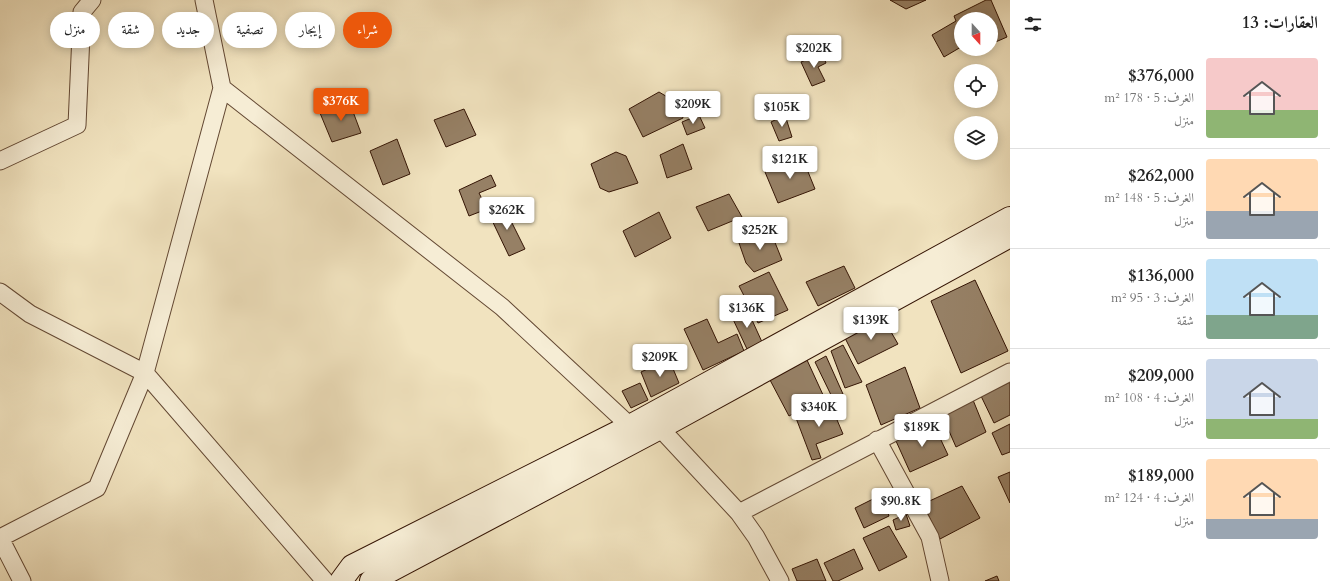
<!DOCTYPE html>
<html lang="ar">
<meta charset="utf-8">
<style>
:root{--surface:#fff;--page:#f2f2f2;--text:#222;--muted:#767676;--line:#e0e0e0;--accent:#ea580c}
body{margin:0;font-family:Cardo,Amiri,serif;background:var(--page);color:var(--text);direction:rtl;height:100vh;display:flex;flex-direction:column;font-size:15px;white-space:nowrap}
*{box-sizing:border-box;margin:0}
p{font-size:13px;color:var(--muted)}
.icon{flex:none;width:22px;height:22px;fill:none;stroke:currentColor;stroke-width:2;stroke-linecap:round;stroke-linejoin:round}
.map{position:relative;flex:1;overflow:hidden;direction:ltr}
.side{display:flex;flex-direction:column;background:var(--surface);width:320px}
.side>*{flex:none}
.top-card{position:absolute;left:12px;top:12px;width:380px;height:36px;direction:rtl;display:flex;gap:8px}
.needle{width:26px;rotate:159deg}
.controls{position:absolute;left:954px;top:12px;display:grid;gap:8px}
.controls a{display:grid;place-items:center;width:44px;height:44px;border-radius:50%;background:var(--surface);box-shadow:0 2px 10px #0003;font-size:20px}
.price{position:absolute;translate:-50% -34px;padding:0 9px;border-radius:4px;background:#fff;color:#222;font-size:13px;line-height:26px;filter:drop-shadow(0 1px 2px #0008)}
.price::after{content:'';position:absolute;left:50%;top:24px;width:12px;height:9px;margin-left:-6px;background:inherit;clip-path:polygon(0 0,100% 0,50% 100%)}
.price.on{background:var(--accent);color:#fff}
ul{padding:0;list-style:none}
li{display:flex;align-items:center;gap:12px;height:100px;padding:0 12px}
li+li{border-top:1px solid var(--line)}
li span{display:grid;place-items:center;flex:none;width:112px;height:80px;border-radius:4px;color:#555}
li>.icon{margin-inline-start:auto}
span .icon{width:48px;height:48px;fill:#fffc;stroke-width:1}
li b{font-size:17px}
h2{display:flex;justify-content:space-between;align-items:center;height:48px;padding:0 12px;font-size:17px}
.tag{padding:0 14px;border-radius:18px;background:var(--surface);box-shadow:0 2px 10px #0003;font-size:14px;line-height:36px}
.tag.on{background:var(--accent);color:#fff}
main{display:flex;flex:1;min-height:0}
.map>svg:first-child{display:block}
.building{fill:#968065;stroke:#341404}
.lines{fill:none;stroke-linecap:round;stroke-linejoin:round}
.street-casing{stroke:#634833;stroke-width:19}
.secondary-casing{stroke:#341404;stroke-width:24}
.street{stroke:#f6edd5;stroke-width:17}
.secondary{stroke:#f6edd5;stroke-width:22}
</style>
<main>
<section class="side">
<h2>العقارات: 13<svg class="icon" aria-label="filters" viewBox="0 0 24 24"><path d="M4 7h16M4 17h16"/><circle cx="9" cy="7" r="2"/><circle cx="15" cy="17" r="2"/></svg></h2>
<ul>
<li><span style="background:linear-gradient(#f6c9c9 65%,#8fb573 0)"><svg class="icon" aria-label="home" viewBox="0 0 24 24"><path d="M3 11l9-7 9 7M6 9v11h12V9"/></svg></span><div><b>$376,000</b><p>الغرف: 5 · 178 m²</p><p>منزل</p></div></li>
<li><span style="background:linear-gradient(#ffd9b3 65%,#9aa5b1 0)"><svg class="icon" aria-label="home" viewBox="0 0 24 24"><path d="M3 11l9-7 9 7M6 9v11h12V9"/></svg></span><div><b>$262,000</b><p>الغرف: 5 · 148 m²</p><p>منزل</p></div></li>
<li><span style="background:linear-gradient(#bfe0f5 70%,#7fa58c 0)"><svg class="icon" aria-label="home" viewBox="0 0 24 24"><path d="M3 11l9-7 9 7M6 9v11h12V9"/></svg></span><div><b>$136,000</b><p>الغرف: 3 · 95 m²</p><p>شقة</p></div></li>
<li><span style="background:linear-gradient(#c9d6e8 75%,#8fb573 0)"><svg class="icon" aria-label="home" viewBox="0 0 24 24"><path d="M3 11l9-7 9 7M6 9v11h12V9"/></svg></span><div><b>$209,000</b><p>الغرف: 4 · 108 m²</p><p>منزل</p></div></li>
<li><span style="background:linear-gradient(#ffd9b3 75%,#9aa5b1 0)"><svg class="icon" aria-label="home" viewBox="0 0 24 24"><path d="M3 11l9-7 9 7M6 9v11h12V9"/></svg></span><div><b>$189,000</b><p>الغرف: 4 · 124 m²</p><p>منزل</p></div></li>
</ul>
</section>
<div class="map">
<svg width="1010" height="581" viewBox="0 0 1010 581">
<rect width="100%" height="100%" fill="#f1e3bf"/>
<filter id="stains"><feTurbulence type="fractalNoise" baseFrequency=".005" numOctaves="4"/><feColorMatrix values="0 0 0 0 .2 0 0 0 0 .09 0 0 0 0 .02 0 0 0 .5 -.17"/></filter>
<radialGradient id="worn" r=".72"><stop offset=".6" stop-color="#630" stop-opacity="0"/><stop offset="1" stop-color="#630" stop-opacity=".3"/></radialGradient>
<path class="building" d="M890,0H926L906,9Z
M986,0H991L1007,37L991,44V19H961V47L944,57L932,35L956,21L954,16Z
M822,53L826,63L818,67L825,81L812,86L801,62Z
M659,92L679,104L683,118L643,137L629,109Z
M349,101L361,133L332,142L320,113Z
M464,109L476,135L446,147L434,120Z
M699,115L705,128L687,135L682,122Z
M785,115L792,137L779,141L771,122Z
M397,139L410,174L383,185L370,151Z
M683,144L692,169L667,178L660,155Z
M616,152L626,156L638,183L609,192L600,188L591,164Z
M802,157L815,189L778,203L765,172Z
M491,175L496,186L479,193L487,209L469,216L459,190Z
M729,194L742,217L708,231L696,207Z
M504,207L525,249L509,256L488,212Z
M659,212L671,238L635,257L623,231Z
M770,230L782,260L754,272L746,263L739,243Z
M844,266L855,288L818,306L806,282Z
M769,272L788,310L758,323L739,286Z
M975,280L1008,351L961,373L931,301Z
M747,309L762,342L747,349L731,315Z
M883,318L898,344L858,364L845,338Z
M707,319L718,343L737,334L744,351L703,370L684,329Z
M843,345L862,382L845,388L831,351Z
M826,356L843,394L832,397L815,362Z
M669,359L679,383L651,397L641,372Z
M807,360L824,397L789,416L770,380Z
M905,367L920,408L881,425L866,385Z
M1010,382V415L994,423L981,396Z
M640,383L648,400L631,408L622,391Z
M973,400L986,432L956,447L942,415Z
M829,401L843,434L816,444L821,458L812,460L796,418Z
M933,423L948,455L910,472L896,441Z
M1010,424V452L1002,455L992,433Z
M1010,472V503L998,477Z
M962,486L980,518L940,539L923,504Z
M881,495L889,516L864,528L855,508Z
M906,514L910,526L896,530L893,520Z
M889,526L907,557L879,571L863,538Z
M854,549L863,569L838,581H833L824,563Z
M817,559L826,581H797L792,569Z
M997,576L999,581H985Z"/>
<g class="lines">
<defs>
<path id="street" d="M222,88L502,307L630,426L660,428L739,513L756,537L780,581
M0,161L77,125L82,12L92,0
M0,292L30,314L145,373L325,581
M877,440L930,537L940,581
M739,513L1010,372
M0,538L97,488L145,373L222,88L204,0
M0,538L22,581"/>
<path id="secondary" d="M341,581L352,566L630,426L1010,218
M371,581L660,428L1010,236"/>
</defs>
<use href="#street" class="street-casing"/>
<use href="#secondary" class="secondary-casing"/>
<use href="#street" class="street"/>
<use href="#secondary" class="secondary"/>
</g>
<rect width="100%" height="100%" filter="url(#stains)"/>
<rect width="100%" height="100%" fill="url(#worn)"/>
</svg>
<div class="controls">
<a><svg class="needle" viewBox="-14 -14 28 28"><path d="M0-13l5 13h-10z" fill="#e53935"/><path d="M0 13l5-13h-10z" fill="#767676"/></svg></a>
<a><svg class="icon" aria-label="locate" viewBox="0 0 24 24"><circle cx="12" cy="12" r="6"/><path d="M12 2v4M12 18v4M2 12h4M18 12h4"/></svg></a>
<a><svg class="icon" aria-label="layers" viewBox="0 0 24 24"><path d="M12 4l9 5-9 5-9-5zM3 14l9 5 9-5"/></svg></a>
</div>
<b class="price" style="left:814px;top:69px">$202K</b>
<b class="price on" style="left:341px;top:122px">$376K</b>
<b class="price" style="left:693px;top:125px">$209K</b>
<b class="price" style="left:782px;top:128px">$105K</b>
<b class="price" style="left:790px;top:180px">$121K</b>
<b class="price" style="left:507px;top:231px">$262K</b>
<b class="price" style="left:760px;top:251px">$252K</b>
<b class="price" style="left:747px;top:329px">$136K</b>
<b class="price" style="left:871px;top:341px">$139K</b>
<b class="price" style="left:660px;top:378px">$209K</b>
<b class="price" style="left:819px;top:428px">$340K</b>
<b class="price" style="left:922px;top:448px">$189K</b>
<b class="price" style="left:901px;top:522px">$90.8K</b>
<div class="top-card">
<a class="tag on">شراء</a>
<a class="tag">إيجار</a>
<a class="tag">تصفية</a>
<a class="tag">جديد</a>
<a class="tag">شقة</a>
<a class="tag">منزل</a>
</div>
</div>
</main>
